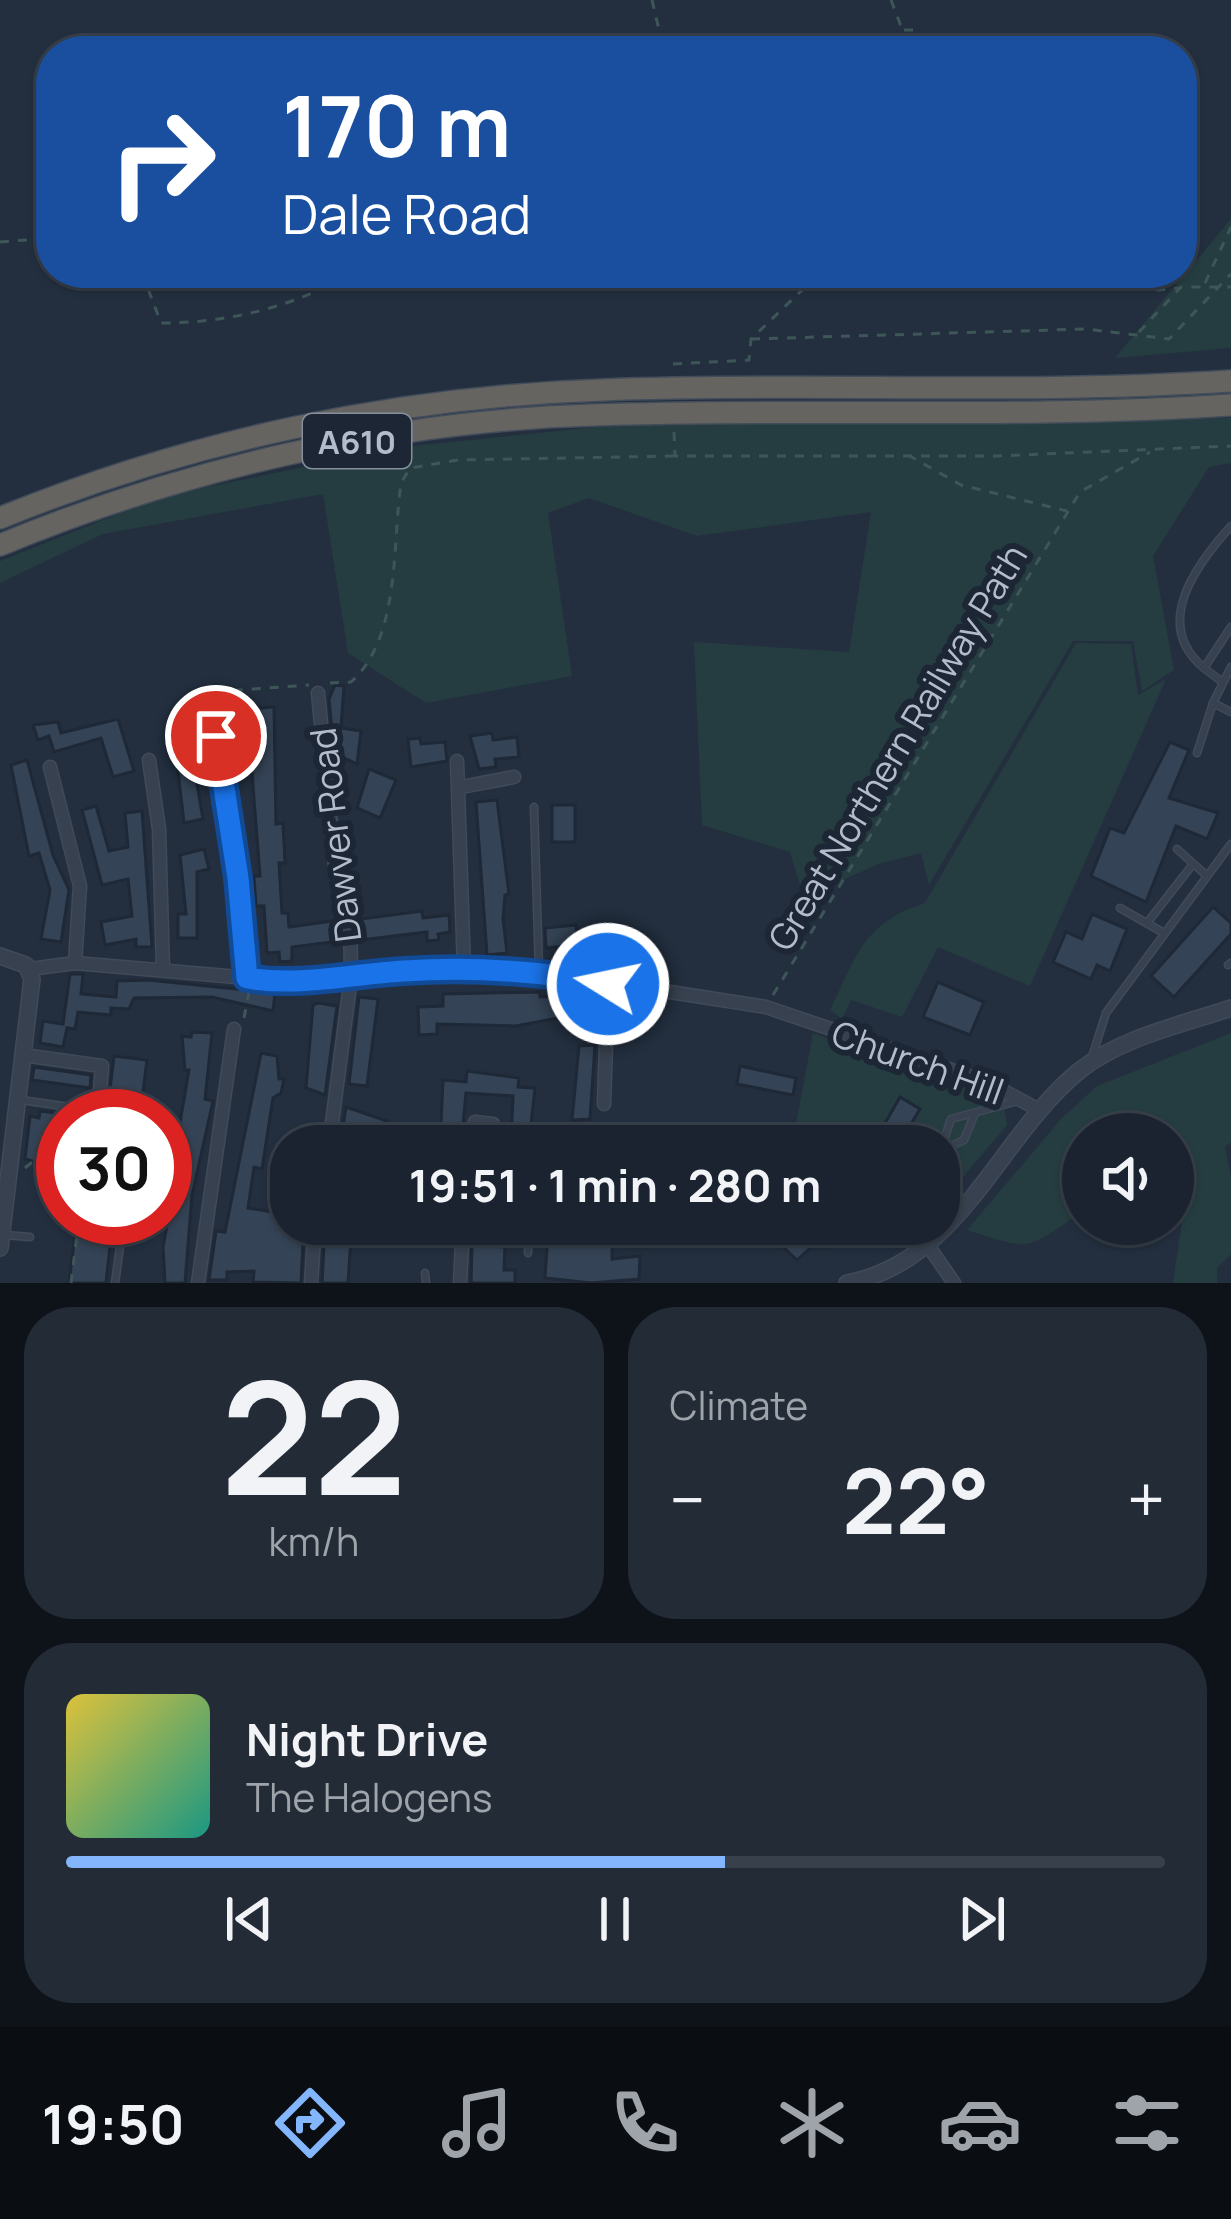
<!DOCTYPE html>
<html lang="en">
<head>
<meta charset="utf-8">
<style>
	body { margin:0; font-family:Manrope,sans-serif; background:#232b37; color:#f1f3f6; height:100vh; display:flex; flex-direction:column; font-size:45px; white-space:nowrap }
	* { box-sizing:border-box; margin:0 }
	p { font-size:39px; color:#9fa4aa }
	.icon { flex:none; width:66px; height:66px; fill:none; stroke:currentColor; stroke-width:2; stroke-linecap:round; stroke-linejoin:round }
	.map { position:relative; height:1283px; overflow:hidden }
	.side { display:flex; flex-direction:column; gap:24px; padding:24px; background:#0e131a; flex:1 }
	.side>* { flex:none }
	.guide { position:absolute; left:36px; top:36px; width:1161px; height:252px; border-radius:48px; box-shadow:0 3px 9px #0004,0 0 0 3px #38404b; background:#1a4fa0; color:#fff; overflow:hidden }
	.fabs { position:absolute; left:1062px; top:1113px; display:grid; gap:24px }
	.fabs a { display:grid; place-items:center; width:132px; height:132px; border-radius:50%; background:#1a232f; box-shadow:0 3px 9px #0004,0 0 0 3px #38404b; font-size:60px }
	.speed { position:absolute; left:36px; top:1089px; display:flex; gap:24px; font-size:60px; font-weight:700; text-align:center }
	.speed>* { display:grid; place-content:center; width:156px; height:156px; border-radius:50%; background:#1a232f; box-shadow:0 3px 9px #0004,0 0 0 3px #38404b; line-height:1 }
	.speed .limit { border:18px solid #d22; background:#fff; color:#111 }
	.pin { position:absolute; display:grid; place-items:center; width:102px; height:102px; color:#fff; margin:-51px; border:6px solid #fff; border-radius:50%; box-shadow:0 3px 12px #0007 }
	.me { position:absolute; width:132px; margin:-66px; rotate:280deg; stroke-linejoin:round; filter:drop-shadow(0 0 9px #0008) }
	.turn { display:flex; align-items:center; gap:42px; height:252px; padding:0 48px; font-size:54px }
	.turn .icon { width:156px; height:156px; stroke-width:2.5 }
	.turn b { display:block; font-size:84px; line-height:102px }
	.big { font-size:90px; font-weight:700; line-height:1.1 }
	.side .tile { flex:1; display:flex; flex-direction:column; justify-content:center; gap:18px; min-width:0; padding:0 42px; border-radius:48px; background:#232b37 }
	.side .dial { align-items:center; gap:0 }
	.dial b { font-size:156px; line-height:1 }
	.song { display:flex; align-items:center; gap:36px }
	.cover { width:144px; height:144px; border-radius:18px; background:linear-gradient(135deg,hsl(50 70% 55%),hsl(170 70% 35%)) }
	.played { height:12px; border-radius:6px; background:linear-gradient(90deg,#84b6fe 60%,#38404b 60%) }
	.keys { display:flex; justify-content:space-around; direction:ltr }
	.heat { display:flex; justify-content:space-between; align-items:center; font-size:66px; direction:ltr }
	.side .tiles { flex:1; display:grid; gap:24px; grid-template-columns:1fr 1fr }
	.tile:last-child { grid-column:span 2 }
	.trip { position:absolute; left:270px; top:1125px; width:690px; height:120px; border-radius:48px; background:#1a232f; box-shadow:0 3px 9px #0004,0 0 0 3px #38404b; font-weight:700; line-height:120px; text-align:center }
	.tabs { display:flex; height:192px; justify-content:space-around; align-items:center; background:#0a0e13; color:#9fa4aa }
	.tabs .icon { width:84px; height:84px }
	.tabs .selected { color:#84b6fe }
	.tabs b { font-size:54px; color:#f1f3f6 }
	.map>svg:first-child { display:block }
</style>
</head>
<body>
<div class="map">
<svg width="1231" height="1283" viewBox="0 0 1231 1283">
	<rect width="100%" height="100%" fill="#232f3f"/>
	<g fill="#253d40">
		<path d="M1231,219V348L1115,358Z"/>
		<path d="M1231,418V463L1209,467L1153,556L1174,670L1142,691L1133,641H1073L929,885L921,853L878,864L804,898L790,852L702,825L694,642L849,652L871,512L697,536L589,498L548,513L572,676L426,703L348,653L323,494L103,534L0,583V561L163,496L402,447L635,423Z"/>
		<path d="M1076,643L1131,644L1138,695L1166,679L1030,986L938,947L902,1017L851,1000L842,1019L830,1010C858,954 862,924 925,903Z"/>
		<path d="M813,1033L1003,1101L1007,1125L939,1205V1146H807L793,1140Z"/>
		<path d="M1231,1033V1142L1225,1147L1231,1177V1254L1217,1268V1283H1173L1192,1151L1173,1160V1134H1083V1211C1024,1251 1034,1251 967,1230L1061,1119L1097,1086Z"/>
	</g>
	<g fill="#344355" stroke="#1e2836" stroke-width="3">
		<path d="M335,685L344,686L341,728L361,731L357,764L334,753L329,699Z"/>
		<path d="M274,707L276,824L283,823L285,863H279L282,913H288L289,927L340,920V941L292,947V961L280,962L279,952L267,953L264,906H256L254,876H260L247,709Z"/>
		<path d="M118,719L134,771L113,777L101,738L54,752L49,736L38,740L33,725L58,722L61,733Z"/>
		<path d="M492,733L493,740L517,737L519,757L495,759L496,767L479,769L470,736Z"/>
		<path d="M420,738L421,744L445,742L447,761L411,767L408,739Z"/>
		<path d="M1170,742L1189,750L1169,798L1218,813L1207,839L1176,826L1146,902L1091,876L1110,828L1124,833Z"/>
		<path d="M27,760L53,855L69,890L61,942L41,939L50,890L39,853L29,856L11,765Z"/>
		<path d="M193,761L203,819L184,823L177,763Z"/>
		<path d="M369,769L396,780L380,818L357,808Z"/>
		<path d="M497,800L509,894L505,895L503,919L507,953L487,955L476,802Z"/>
		<rect x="552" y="805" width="23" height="37"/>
		<path d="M96,806L109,851L128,847L125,813L142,811L152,947H136V939L105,945L101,922L132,916L128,879L102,885L82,810Z"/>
		<path d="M204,849L209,869L197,872V938H178V914H186L180,855Z"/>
		<path d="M1213,907L1231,923V934L1174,997L1151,976Z"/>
		<path d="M422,911L423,918L449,915L450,932L438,934L439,940L427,941V932L361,940V919Z"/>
		<path d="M1092,914L1127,929L1110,971L1097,965L1091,979L1053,962L1066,932L1082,939Z"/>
		<path d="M576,925L577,938L600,936L601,954L579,956L578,945L546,948L545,928Z"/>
		<path d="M70,974H83L81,994L116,997L117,981L148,980L275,993L273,1011L212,997L134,998L129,1009L111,1008V1015L78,1012L75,1029L67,1028L63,1047L40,1043L43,1021L63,1024Z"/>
		<path d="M938,982L984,1002L970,1035L923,1017Z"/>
		<path d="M539,992L540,997L567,996L568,1016L516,1026L437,1024V1034L419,1035L418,1007L443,1006V994Z"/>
		<path d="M359,997L378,999L367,1086L349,1084Z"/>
		<path d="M318,1003L337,1006L325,1095L306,1088L313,1005Z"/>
		<path d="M192,1032L212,1033L205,1099L213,1101L192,1195L185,1283H165L163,1247L174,1187H169L189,1070H185L182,1036L191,1037Z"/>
		<path d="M595,1045L590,1119L572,1120L579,1046Z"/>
		<path d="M261,1053L277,1056L279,1079H284L281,1093L273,1098L262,1169L254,1167L248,1208L274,1212L277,1195L291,1198V1224H304L301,1283L253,1282L254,1271L227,1272V1280H209L216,1231L225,1232Z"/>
		<path d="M114,1056L147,1060L142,1100L109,1097Z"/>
		<path d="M740,1066L796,1078L793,1095L737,1084Z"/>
		<path d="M34,1067L91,1075L90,1088L32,1080Z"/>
		<path d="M467,1071L519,1078L518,1087L535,1088L529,1143L511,1141L513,1096L466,1093L461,1146H440L443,1080L466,1082Z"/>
		<path d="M900,1097L920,1109L898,1146H872Z"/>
		<path d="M346,1107L387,1121L384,1134L359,1130L356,1146H340Z"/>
		<path d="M40,1111L63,1114V1169L25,1159L30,1116L39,1118Z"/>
		<path d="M77,1218H113L106,1283H69Z"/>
		<path d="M325,1224L374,1228L372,1241L351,1238L348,1283H322Z"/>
		<path d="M564,1224H613L612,1259L640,1256L639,1279L591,1283L545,1278L547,1246H563Z"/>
		<path d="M803,1224L810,1231L816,1224H845L824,1247L818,1241L797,1260L782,1246Z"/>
		<path d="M472,1245L505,1247L504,1270H515V1283H471Z"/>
	</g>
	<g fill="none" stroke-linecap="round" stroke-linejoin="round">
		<defs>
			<g id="service">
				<path d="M1231,667L1213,703L1231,712"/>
				<path d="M1204,668C1152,625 1195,566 1231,526"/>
				<path d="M1221,681L1204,668L1231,627"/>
				<path d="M1197,753L1213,703"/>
				<path d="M534,807L539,971"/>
				<path d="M1177,849L1207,876"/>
				<path d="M1120,908L1164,933"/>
				<path d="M1147,923L1193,864"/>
				<path d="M1228,965L1231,963"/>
				<path d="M1091,1060L1106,1013L1231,844"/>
				<path d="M21,1100L132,1116"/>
				<path d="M975,1113L964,1140L949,1147L944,1140L951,1119L1017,1101"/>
				<path d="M5,1235L30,1237"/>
				<path d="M528,1253L529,1224"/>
				<path d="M425,1273L426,1283"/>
				<path d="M115,1283L124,1218"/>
			</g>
			<g id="minor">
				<path d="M318,693L335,866L350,904L351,977L329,1146"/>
				<path d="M216,736L247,978"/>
				<path d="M149,760L159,829L163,969"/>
				<path d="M457,761L464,969"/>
				<path d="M50,767L80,886L75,963"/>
				<path d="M461,787L514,777"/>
				<path d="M30,969L75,963L307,983L403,971L516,968L766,1007L987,1082L1041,1111"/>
				<path d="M23,1055L102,1066L100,1092"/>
				<path d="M604,1104L608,984"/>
				<path d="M471,1146L475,1122L493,1124"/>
				<path d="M927,1244L954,1283"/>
				<path d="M198,1283L234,1029"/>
				<path d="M311,1283L315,1224"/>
				<path d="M460,1283L463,1224"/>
			</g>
			<g id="tertiary">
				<path d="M0,956L26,965L32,979L0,1248"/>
				<path d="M847,1283C959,1263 999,1136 1079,1071C1122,1037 1181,1025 1231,1008"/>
			</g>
			<g id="trunk">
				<path d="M0,518C191,440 396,397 603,390C812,382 1022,395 1231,381"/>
				<path d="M0,545C186,468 392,421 593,415C806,408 1019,419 1231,405"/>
			</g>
		</defs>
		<use href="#service" stroke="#404a58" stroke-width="9"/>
		<use href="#minor" stroke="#404a58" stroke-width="15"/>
		<use href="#tertiary" stroke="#404a58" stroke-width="18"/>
		<use href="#trunk" stroke="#424c5a" stroke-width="24"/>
		<g stroke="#3e5658" stroke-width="3" stroke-dasharray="9 9" stroke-linecap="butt">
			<path d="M652,0L664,51"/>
			<path d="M891,0L904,34L902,51"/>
			<path d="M904,30H913L942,51"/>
			<path d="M0,242L51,238"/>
			<path d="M142,273L161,323C228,323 294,307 352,273"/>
			<path d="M1105,273L1158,290L1179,288"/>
			<path d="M1205,283L1231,227"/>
			<path d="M1139,332L1181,287H1231"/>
			<path d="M751,339L1086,329L1169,339L1231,274"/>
			<path d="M673,364L749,360L751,339L820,273"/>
			<path d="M674,432L675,456H997L1231,446"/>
			<path d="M908,455L961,485L1067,511"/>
			<path d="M330,683L351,682C401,637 392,544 401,483L410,468L458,460L675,456"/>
			<path d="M208,729L199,693L309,685"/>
			<path d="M773,995L1080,492L1150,452"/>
			<path d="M244,1018L249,992"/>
			<path d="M25,1168L31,1163L63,1166"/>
			<path d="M550,1224L557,1242H563"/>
			<path d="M71,1283L79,1218"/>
		</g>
		<use href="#service" stroke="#37414f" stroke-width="6"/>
		<use href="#minor" stroke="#37414f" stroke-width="12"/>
		<use href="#tertiary" stroke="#37414f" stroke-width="15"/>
		<use href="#trunk" stroke="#656461" stroke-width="21"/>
	</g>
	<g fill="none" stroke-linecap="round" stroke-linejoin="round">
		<defs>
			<path id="route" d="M216,736L238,878L247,978C301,987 350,974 404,971C475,966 539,971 608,984"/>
		</defs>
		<use href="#route" stroke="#114b97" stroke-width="30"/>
		<use href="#route" stroke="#1a73e8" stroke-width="21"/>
	</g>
	<g text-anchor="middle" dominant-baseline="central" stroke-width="12" stroke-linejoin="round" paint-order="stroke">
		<rect fill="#1c2634" stroke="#868f9d" stroke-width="3" x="303" y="414" width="108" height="54" rx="9"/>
		<g font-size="33" font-weight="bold" fill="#b3bcca">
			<text x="357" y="441">A610</text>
		</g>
		<g font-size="36" fill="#b3bcca" stroke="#1c2634">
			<text transform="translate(897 747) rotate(-59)">Great Northern Railway Path</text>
			<text transform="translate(335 835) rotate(-97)">Dawver Road</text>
			<text transform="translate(918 1062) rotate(20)">Church Hill</text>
		</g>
	</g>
</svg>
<div class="fabs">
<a><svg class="icon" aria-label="sound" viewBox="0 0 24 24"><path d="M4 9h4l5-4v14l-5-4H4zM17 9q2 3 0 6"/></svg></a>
</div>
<div class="speed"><div class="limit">30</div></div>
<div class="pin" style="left:216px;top:736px;background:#d93025"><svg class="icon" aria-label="arrive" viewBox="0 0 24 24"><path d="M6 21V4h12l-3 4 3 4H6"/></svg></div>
<svg class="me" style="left:608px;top:984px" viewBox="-20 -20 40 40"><circle r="17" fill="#1a73e8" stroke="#fff" stroke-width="3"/><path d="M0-11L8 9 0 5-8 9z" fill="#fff"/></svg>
<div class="trip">19:51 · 1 min · 280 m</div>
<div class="guide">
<div class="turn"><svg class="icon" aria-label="right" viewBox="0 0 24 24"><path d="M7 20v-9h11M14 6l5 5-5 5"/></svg><div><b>170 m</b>Dale Road</div></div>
</div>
</div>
<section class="side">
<div class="tiles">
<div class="tile dial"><b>22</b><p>km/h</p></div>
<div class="tile"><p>Climate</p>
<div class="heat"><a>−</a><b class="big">22°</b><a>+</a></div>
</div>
<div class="tile">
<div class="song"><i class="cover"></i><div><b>Night Drive</b><p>The Halogens</p></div></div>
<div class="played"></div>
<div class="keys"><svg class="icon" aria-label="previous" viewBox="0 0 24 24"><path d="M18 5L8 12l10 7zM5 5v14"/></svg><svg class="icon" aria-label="pause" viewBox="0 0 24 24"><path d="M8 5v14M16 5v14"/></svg><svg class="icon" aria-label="next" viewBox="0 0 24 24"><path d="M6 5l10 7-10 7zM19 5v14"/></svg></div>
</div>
</div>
</section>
<nav class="tabs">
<b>19:50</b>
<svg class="icon selected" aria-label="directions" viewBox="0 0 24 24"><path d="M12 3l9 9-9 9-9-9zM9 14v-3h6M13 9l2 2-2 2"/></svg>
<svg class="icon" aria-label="music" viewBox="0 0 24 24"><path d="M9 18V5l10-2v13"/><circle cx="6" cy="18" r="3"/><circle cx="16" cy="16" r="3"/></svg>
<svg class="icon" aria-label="phone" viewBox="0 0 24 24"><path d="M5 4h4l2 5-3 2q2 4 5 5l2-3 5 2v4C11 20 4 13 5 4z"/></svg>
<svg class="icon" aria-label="climate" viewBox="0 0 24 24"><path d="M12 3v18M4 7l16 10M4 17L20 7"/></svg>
<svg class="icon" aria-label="car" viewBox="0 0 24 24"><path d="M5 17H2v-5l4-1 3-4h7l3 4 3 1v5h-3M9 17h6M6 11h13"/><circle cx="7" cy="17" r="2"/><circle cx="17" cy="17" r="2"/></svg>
<svg class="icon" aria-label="filters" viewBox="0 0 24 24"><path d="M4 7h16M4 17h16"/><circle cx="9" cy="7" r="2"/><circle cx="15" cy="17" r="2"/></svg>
</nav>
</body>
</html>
